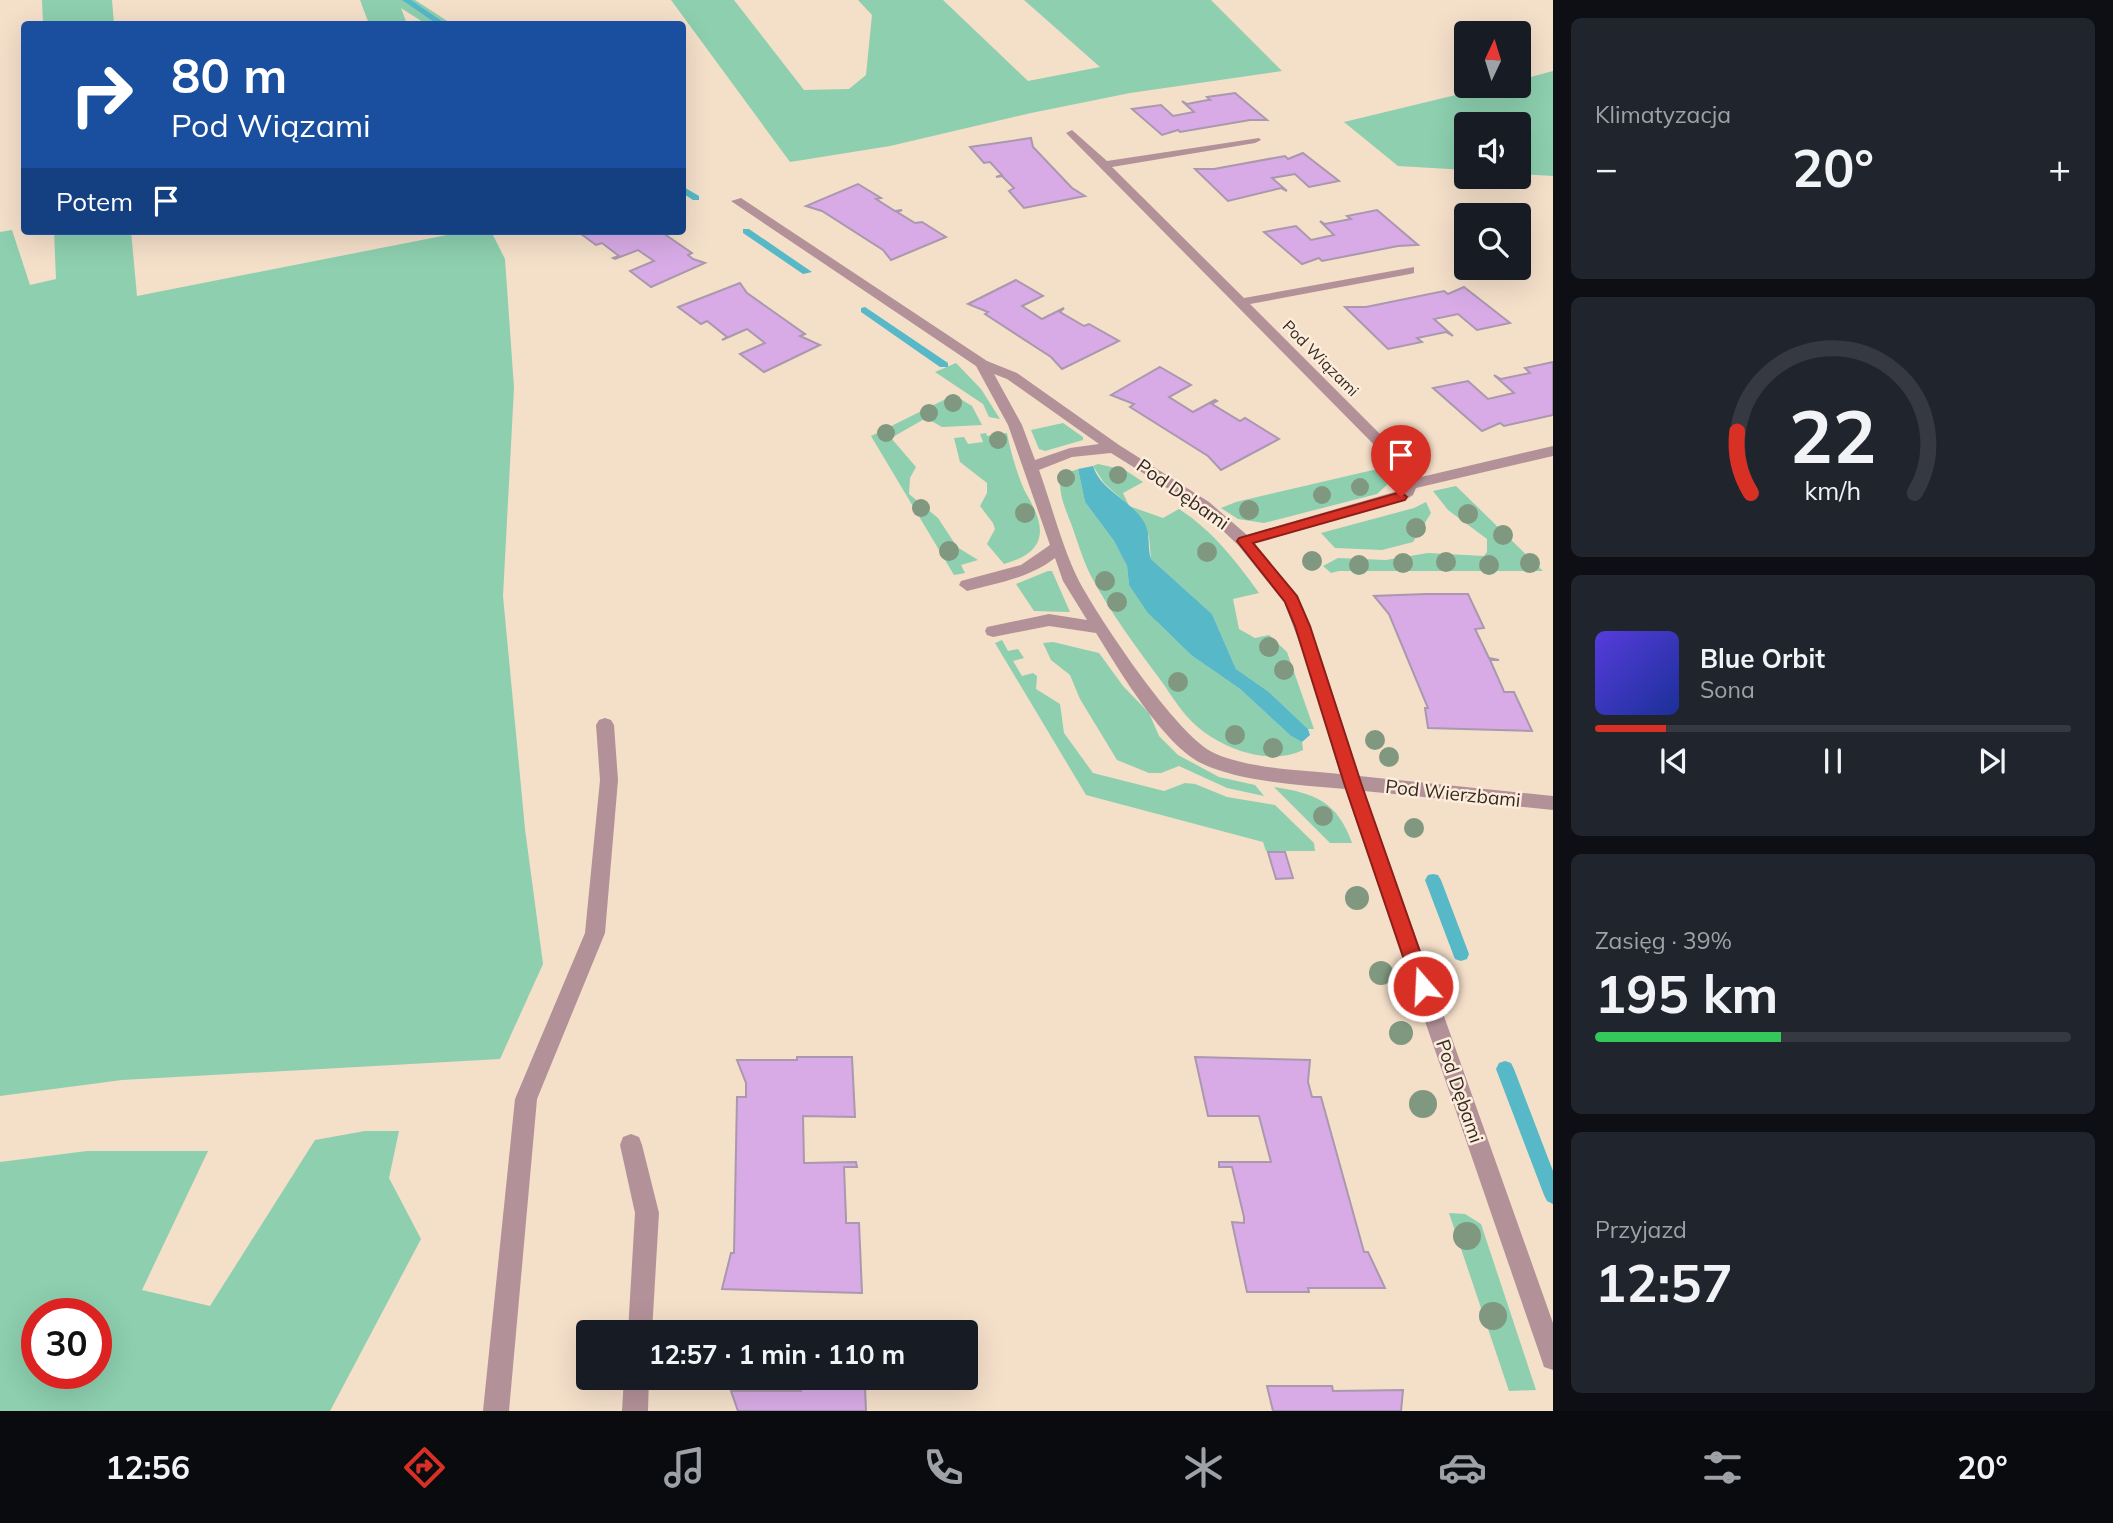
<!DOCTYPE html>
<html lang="pl">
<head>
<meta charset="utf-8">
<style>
	body { margin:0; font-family:Mulish,sans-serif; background:#20242c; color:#f1f3f6; height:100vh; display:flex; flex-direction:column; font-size:26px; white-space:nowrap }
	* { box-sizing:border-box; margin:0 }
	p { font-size:23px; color:#9ea1a6 }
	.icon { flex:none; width:38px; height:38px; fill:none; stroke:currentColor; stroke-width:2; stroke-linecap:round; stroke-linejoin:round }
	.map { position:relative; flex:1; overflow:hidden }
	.details { display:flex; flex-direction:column; gap:18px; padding:18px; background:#0d0f14; width:560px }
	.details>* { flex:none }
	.hud { position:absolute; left:21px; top:21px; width:665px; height:214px; border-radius:7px; box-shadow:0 7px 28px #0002; background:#1a4fa0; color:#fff; overflow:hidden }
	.needle { width:46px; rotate:4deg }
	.buttons { position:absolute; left:1454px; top:21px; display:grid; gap:14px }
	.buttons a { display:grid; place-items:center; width:77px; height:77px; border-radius:7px; background:#171b24; box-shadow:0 7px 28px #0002; font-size:35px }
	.speed { position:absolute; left:21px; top:1298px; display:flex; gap:14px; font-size:35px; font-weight:700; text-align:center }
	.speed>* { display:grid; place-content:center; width:91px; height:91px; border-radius:50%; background:#171b24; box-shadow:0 7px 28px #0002; line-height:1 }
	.speed .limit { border:10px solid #d22; background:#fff; color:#111 }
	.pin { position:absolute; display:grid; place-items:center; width:60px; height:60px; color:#fff; margin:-72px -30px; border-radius:50% 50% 50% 0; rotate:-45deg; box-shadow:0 0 7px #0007 }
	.pin .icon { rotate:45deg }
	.me { position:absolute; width:77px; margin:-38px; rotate:341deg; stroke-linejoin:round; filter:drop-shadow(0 0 5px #0008) }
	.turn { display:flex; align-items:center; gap:24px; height:147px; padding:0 35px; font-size:32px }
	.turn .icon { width:91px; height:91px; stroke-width:2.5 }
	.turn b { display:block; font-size:49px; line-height:60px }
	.then { display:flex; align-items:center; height:66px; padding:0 35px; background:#0003; gap:14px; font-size:26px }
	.big { font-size:52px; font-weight:700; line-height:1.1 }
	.details .tile { flex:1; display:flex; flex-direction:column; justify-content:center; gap:10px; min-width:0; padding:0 24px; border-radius:10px; background:#20242c }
	.details .dial { align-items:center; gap:0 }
	.dial svg { height:182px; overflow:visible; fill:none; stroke:#363941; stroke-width:7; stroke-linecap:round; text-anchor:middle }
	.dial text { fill:#f1f3f6; stroke:none }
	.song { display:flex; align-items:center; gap:21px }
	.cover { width:84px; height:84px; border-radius:10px; background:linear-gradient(135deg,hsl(250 70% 55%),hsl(230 70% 35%)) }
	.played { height:7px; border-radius:4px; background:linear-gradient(90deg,#d93025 15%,#363941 15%) }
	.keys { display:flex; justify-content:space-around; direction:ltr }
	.heat { display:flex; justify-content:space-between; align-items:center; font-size:38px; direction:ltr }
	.charge { height:10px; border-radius:5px; background:linear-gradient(90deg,#34c759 39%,#363941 0) }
	.trip { position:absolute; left:576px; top:1320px; width:402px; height:70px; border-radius:7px; background:#171b24; box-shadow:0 7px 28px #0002; font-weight:700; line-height:70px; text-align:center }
	.tabs { display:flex; height:112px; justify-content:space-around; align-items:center; background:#090b0e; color:#9ea1a6 }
	.tabs .icon { width:49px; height:49px }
	.tabs .current { color:#d93025 }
	.tabs b { font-size:32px; color:#f1f3f6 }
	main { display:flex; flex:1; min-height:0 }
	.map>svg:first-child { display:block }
</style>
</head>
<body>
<main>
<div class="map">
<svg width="1553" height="1411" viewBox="0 0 1553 1411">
	<rect width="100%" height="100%" fill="#f4dfc9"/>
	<g fill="#8dcfaf" fill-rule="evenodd">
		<path d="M42,0H112L114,24H43Z"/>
		<path d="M360,0H415L452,24H426L401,8L407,24H369Z"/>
		<path d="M671,0H734L804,90L849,89L866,75L872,15L858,0H943L1028,81L1100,67L1024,0H1211L1282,71L1130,93L1031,113L890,146L790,162Z"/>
		<path d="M1553,71V176L1519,174V124H1466V170L1398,166L1344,122L1493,86H1519V80Z"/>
		<path d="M12,230L30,285L56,279L54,231H131L137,296L447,235L446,231H491L505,259L514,388L503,596L525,829L543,964L500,1059L122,1080L0,1096V232Z"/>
		<path d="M956,363L981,389L1000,419L989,417L983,404L935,372Z"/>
		<path d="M954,395L972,406L982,425L942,427L926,418L891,438L916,467L910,478L909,494L938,518L957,547L978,560L961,565L965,573L954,575L871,436Z"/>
		<path d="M1063,423L1083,437V440L1045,451L1039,449L1031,430Z"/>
		<path d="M986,433L987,436L1007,433C1010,450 1019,481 1027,495C1047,529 1047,552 1004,564L987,544L995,529L993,523L980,506L987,493V483L960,462L954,438L964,437L968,444L983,442L980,434Z"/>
		<path d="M1098,464L1125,470L1143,482L1123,493L1129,506L1163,518L1179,509C1213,531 1236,561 1259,593L1233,599L1239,629L1255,638L1269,635L1287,652L1314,729H1308L1269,692L1236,669L1212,614L1151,559L1149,536L1129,506L1104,483L1093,466Z"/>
		<path d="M1386,467L1389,483L1377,494L1264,523L1238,519L1221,508L1236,502Z"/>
		<path d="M1078,469L1085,502L1114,541L1127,566L1129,585L1158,623L1191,655L1240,689L1291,736L1302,742L1303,750C1270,766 1226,750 1199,728C1184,716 1173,698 1162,682C1137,648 1111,614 1091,576C1083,560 1078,543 1072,526C1066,510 1057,492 1061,475Z"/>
		<path d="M1456,486L1543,571H1339L1331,573L1323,566L1338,558L1386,560L1428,553L1484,556L1487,552V539L1448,510L1433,491Z"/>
		<path d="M1426,502L1431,513L1413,542L1382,550L1335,548L1321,533L1414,508Z"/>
		<path d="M1048,571H1052L1070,612L1034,611L1016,584Z"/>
		<path d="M1002,640L1008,651L1018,649L1024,658L1013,661L1022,676L1033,673L1037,676L1036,689L1060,704L1064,733L1093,773L1164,791L1185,783L1195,784L1227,797L1275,805L1314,843L1315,851H1266L1263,842L1086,795L995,643Z"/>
		<path d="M1053,642L1099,653L1123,686L1149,713L1159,736L1178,755L1219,777L1255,785L1264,796L1227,788L1179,766L1161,773H1149L1117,760L1080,699L1070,675L1051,660L1043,643Z"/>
		<path d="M1274,787C1314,793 1337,801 1352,843H1330Z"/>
		<path d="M365,1131H399L389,1178L421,1239L330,1411H0V1162L87,1151H208L142,1290L210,1306L315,1140ZM37,1314H96V1374H37Z"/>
		<path d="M1449,1213L1465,1214L1481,1224L1536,1390L1509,1391Z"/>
	</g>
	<path fill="#57b8c8" d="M1093,466C1101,491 1131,500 1144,522C1151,534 1147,547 1151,559L1212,614L1236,669L1269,692L1308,729L1310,735L1302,742L1291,736L1240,689L1191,655L1148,613L1129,585L1127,566L1114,541L1085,502L1078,469Z"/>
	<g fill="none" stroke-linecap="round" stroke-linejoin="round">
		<g fill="#57b8c8" fill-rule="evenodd">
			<path d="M402,0H411L446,24H437Z"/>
			<path d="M682,186L699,196V200H693L682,193Z"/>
			<path d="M743,229H749L812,272L803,274L743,233Z"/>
			<path d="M865,307L948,363V367H940L861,312V308Z"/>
			<path d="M1433,874L1438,875L1441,880L1469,954L1467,959L1461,961L1455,959L1453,954L1425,880L1428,875Z"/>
			<path d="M1505,1061L1511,1063L1514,1069L1553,1171V1204L1547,1201L1544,1195L1496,1069L1499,1063Z"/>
		</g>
	</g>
	<g fill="#d8abe6" stroke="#a998ae" stroke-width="2">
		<path d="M1235,93L1267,120H1250L1180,132L1178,130L1162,135L1132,109L1161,105L1173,116L1194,112L1182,101L1187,104L1208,100H1210L1207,97Z"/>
		<path d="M1031,138L1033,147L1072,188L1085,196L1024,208L1009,191L1014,188L1002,176L996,177L1002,175L990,162L984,163L970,147Z"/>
		<path d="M1303,153L1339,181L1309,187L1295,174L1272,178L1287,191L1281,188L1228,201L1195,169H1214L1285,156L1288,159Z"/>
		<path d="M858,184L881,198L876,199L895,211L902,210L897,212L915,223L922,222L946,237L891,260L883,250L822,211L806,206Z"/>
		<path d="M1377,210L1418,245L1398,246L1322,261L1319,258L1302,264L1264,232L1296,226L1311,240L1334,235L1320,221L1325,224L1351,219L1347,216Z"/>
		<path d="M577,231H660L692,253L688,255L693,259L705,263L651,287L630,271L654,261L638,250L615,259L613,258L619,256L602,243L596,245Z"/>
		<path d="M1016,280L1043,296L1022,306L1042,319L1064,308L1060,312L1084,326L1089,324L1119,341L1062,369L1051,357L985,314L988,312L968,304Z"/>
		<path d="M740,283L747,293L805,334L800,336L820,345L764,372L740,354L765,343L747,329L722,340L727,337L707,321L701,324L678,307Z"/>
		<path d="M1464,287L1510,323L1477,330L1458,314L1434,319L1453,336L1446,332L1417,338L1422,342L1388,349L1345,307H1366L1444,291L1448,294Z"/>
		<path d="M1553,362V415L1504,426L1500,423L1482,431L1433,388L1468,381L1488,399L1514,393L1494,375L1501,379L1530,373L1525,368Z"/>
		<path d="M1160,367L1191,385L1169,397L1193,412L1215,400L1217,401L1212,404L1240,421L1245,418L1279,439L1221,470L1208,456L1130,407L1134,404L1111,395Z"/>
		<path d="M1426,594H1468L1484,628L1475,629L1476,631L1489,658L1499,660H1490L1503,689L1504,692H1514L1532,731L1428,728L1425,708H1428L1389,614L1374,596Z"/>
		<path d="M1268,852H1285L1293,878L1276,879Z"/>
		<path d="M797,1057H852L855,1117L803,1116L804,1163L856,1162L857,1167H844L846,1218V1223H859L862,1293L722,1289L731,1253H734L737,1097H746V1083L737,1060H797Z"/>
		<path d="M1195,1057L1310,1060L1308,1082L1312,1097H1321L1364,1252H1368L1385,1288H1308L1309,1292H1247L1232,1222L1244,1223V1217L1232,1167H1219V1162H1271L1259,1116H1208Z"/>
		<path d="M1267,1386H1332L1333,1391L1403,1390L1401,1411H1273Z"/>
		<path d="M800,1387H865L866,1411H738L731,1391H801Z"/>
	</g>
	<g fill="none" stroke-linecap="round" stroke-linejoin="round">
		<g fill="#b39199" fill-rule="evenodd">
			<path d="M1072,130L1107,161L1259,138L1261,140L1255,143L1112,167L1244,298L1414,267V273L1410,274L1250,304L1410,464L1417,478L1553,446V456L1416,488L1413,495L1405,500L1254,543L1299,600L1322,660L1359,776L1553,796V810L1364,791L1553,1323V1370L1544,1367L1541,1358L1345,789C1303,785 1241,782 1203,764C1164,746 1119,670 1096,633L1049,626L993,637L987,635L985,631L987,627L1049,614L1087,620L1063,581L1055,558C1029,578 998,583 967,591L959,585L961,581L1021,565L1050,545L1008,425L976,366L731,201L741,198L987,361L1017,373L1119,445L1209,502L1247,535L1401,490L1403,476L1399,470L1068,135L1066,133ZM994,374L1007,379L1099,444L1070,448L1035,460L1022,425ZM1111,453L1199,508L1238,545L1284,602L1306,660L1340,774C1303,770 1248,769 1214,753C1177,736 1100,620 1079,581C1062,547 1052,506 1039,470L1072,457Z"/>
			<path d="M605,718L611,720L614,725L618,780L605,933L537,1099L509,1411H483L515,1099L585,933L600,780L596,725L599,720Z"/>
			<path d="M631,1134L639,1137L642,1145L659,1213L652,1332H628L635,1213L620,1145L623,1137Z"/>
			<path d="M624,1377H649L648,1411H622Z"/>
		</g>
	</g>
	<g fill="#819880">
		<circle cx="953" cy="403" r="9"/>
		<circle cx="929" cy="413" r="9"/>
		<circle cx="886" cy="433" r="9"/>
		<circle cx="998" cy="440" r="9"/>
		<circle cx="1118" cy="475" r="9"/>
		<circle cx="1066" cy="478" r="9"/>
		<circle cx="1360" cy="487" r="9"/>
		<circle cx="1322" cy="495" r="9"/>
		<circle cx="921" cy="508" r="9"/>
		<circle cx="1249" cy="510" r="10"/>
		<circle cx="1025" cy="513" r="10"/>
		<circle cx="1468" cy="514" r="10"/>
		<circle cx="1416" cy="528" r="10"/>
		<circle cx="1503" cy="535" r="10"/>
		<circle cx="949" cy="551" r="10"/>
		<circle cx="1207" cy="552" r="10"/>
		<circle cx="1312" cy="561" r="10"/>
		<circle cx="1446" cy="562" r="10"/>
		<circle cx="1403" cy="563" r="10"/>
		<circle cx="1530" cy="563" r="10"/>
		<circle cx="1359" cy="565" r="10"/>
		<circle cx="1489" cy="565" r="10"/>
		<circle cx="1105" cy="581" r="10"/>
		<circle cx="1117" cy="602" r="10"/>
		<circle cx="1269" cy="647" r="10"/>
		<circle cx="1284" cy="670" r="10"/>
		<circle cx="1178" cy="682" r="10"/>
		<circle cx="1235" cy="735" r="10"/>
		<circle cx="1375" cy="740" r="10"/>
		<circle cx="1273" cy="748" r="10"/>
		<circle cx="1389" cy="757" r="10"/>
		<circle cx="1323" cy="816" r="10"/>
		<circle cx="1414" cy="828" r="10"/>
		<circle cx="1357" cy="898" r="12"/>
		<circle cx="1381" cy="973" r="12"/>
		<circle cx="1401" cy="1033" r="12"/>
		<circle cx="1423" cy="1104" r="14"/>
		<circle cx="1467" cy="1236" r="14"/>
		<circle cx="1493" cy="1316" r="14"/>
	</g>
	<path fill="#d93025" stroke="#8d1f18" stroke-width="2" d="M1401,492L1407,497L1405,500L1253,543L1297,596L1310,626L1361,783L1432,986L1429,992L1423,994L1416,992L1413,986L1344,783L1295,626L1285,602L1237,541L1239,538Z"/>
	<g text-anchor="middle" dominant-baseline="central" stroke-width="5" stroke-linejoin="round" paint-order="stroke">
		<g font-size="16" fill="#332c23" stroke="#feeddc">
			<text transform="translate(1321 358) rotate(45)">Pod Wiązami</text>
		</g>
		<g font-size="19" fill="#332c23" stroke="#feeddc">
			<text transform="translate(1183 494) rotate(35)">Pod Dębami</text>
			<text transform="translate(1453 793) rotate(6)">Pod Wierzbami</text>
			<text transform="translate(1460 1091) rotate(71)">Pod Dębami</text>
		</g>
	</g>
</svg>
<div class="buttons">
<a><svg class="needle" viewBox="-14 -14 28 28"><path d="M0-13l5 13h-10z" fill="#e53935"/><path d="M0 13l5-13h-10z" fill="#9ea1a6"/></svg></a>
<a><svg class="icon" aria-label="sound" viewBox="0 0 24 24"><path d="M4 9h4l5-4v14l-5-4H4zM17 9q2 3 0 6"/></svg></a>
<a><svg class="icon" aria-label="search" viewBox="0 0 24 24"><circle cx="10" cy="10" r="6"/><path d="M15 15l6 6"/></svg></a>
</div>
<div class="speed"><div class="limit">30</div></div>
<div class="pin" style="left:1401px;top:497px;background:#d93025"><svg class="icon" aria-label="arrive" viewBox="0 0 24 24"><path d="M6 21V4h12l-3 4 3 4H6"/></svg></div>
<svg class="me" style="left:1423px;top:986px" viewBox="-20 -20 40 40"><circle r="17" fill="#d93025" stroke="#fff" stroke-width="3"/><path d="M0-11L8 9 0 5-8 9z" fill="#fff"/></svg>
<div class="trip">12:57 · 1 min · 110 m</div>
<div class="hud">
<div class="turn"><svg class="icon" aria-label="right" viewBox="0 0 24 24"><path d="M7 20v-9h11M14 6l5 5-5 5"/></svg><div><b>80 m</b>Pod Wiązami</div></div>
<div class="then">Potem<svg class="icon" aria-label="arrive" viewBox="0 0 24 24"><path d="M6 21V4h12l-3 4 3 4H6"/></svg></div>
</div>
</div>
<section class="details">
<div class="tile"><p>Klimatyzacja</p>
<div class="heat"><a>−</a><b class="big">20°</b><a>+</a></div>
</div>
<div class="tile dial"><svg viewBox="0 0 100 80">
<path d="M14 69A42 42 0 1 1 86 69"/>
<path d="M14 69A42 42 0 0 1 8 42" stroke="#d93025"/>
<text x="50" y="56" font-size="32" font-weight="700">22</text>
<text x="50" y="72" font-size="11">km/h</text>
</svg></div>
<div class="tile">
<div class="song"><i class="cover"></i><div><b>Blue Orbit</b><p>Sona</p></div></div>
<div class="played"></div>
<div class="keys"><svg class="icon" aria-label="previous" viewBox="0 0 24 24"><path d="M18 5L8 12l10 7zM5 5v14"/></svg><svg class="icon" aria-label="pause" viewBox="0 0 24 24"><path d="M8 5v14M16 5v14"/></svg><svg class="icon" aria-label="next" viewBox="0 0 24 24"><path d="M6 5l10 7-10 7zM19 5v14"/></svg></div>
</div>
<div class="tile"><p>Zasięg · 39%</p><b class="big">195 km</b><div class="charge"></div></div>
<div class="tile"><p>Przyjazd</p><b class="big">12:57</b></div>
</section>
</main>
<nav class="tabs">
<b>12:56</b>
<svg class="icon current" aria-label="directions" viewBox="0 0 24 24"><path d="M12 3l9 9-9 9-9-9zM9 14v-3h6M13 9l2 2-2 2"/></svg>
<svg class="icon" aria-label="music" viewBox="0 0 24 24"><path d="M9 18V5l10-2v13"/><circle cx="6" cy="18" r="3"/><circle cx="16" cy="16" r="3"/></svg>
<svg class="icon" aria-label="phone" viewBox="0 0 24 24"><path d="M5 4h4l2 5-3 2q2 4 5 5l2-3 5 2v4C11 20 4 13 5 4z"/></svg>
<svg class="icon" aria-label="climate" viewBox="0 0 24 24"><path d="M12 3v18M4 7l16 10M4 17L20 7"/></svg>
<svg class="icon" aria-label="car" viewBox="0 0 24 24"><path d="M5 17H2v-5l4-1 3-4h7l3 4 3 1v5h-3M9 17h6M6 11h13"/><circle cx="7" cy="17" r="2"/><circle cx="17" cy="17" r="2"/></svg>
<svg class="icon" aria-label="filters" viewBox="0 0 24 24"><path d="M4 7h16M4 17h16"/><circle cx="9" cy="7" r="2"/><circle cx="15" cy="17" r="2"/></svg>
<b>20°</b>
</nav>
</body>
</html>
